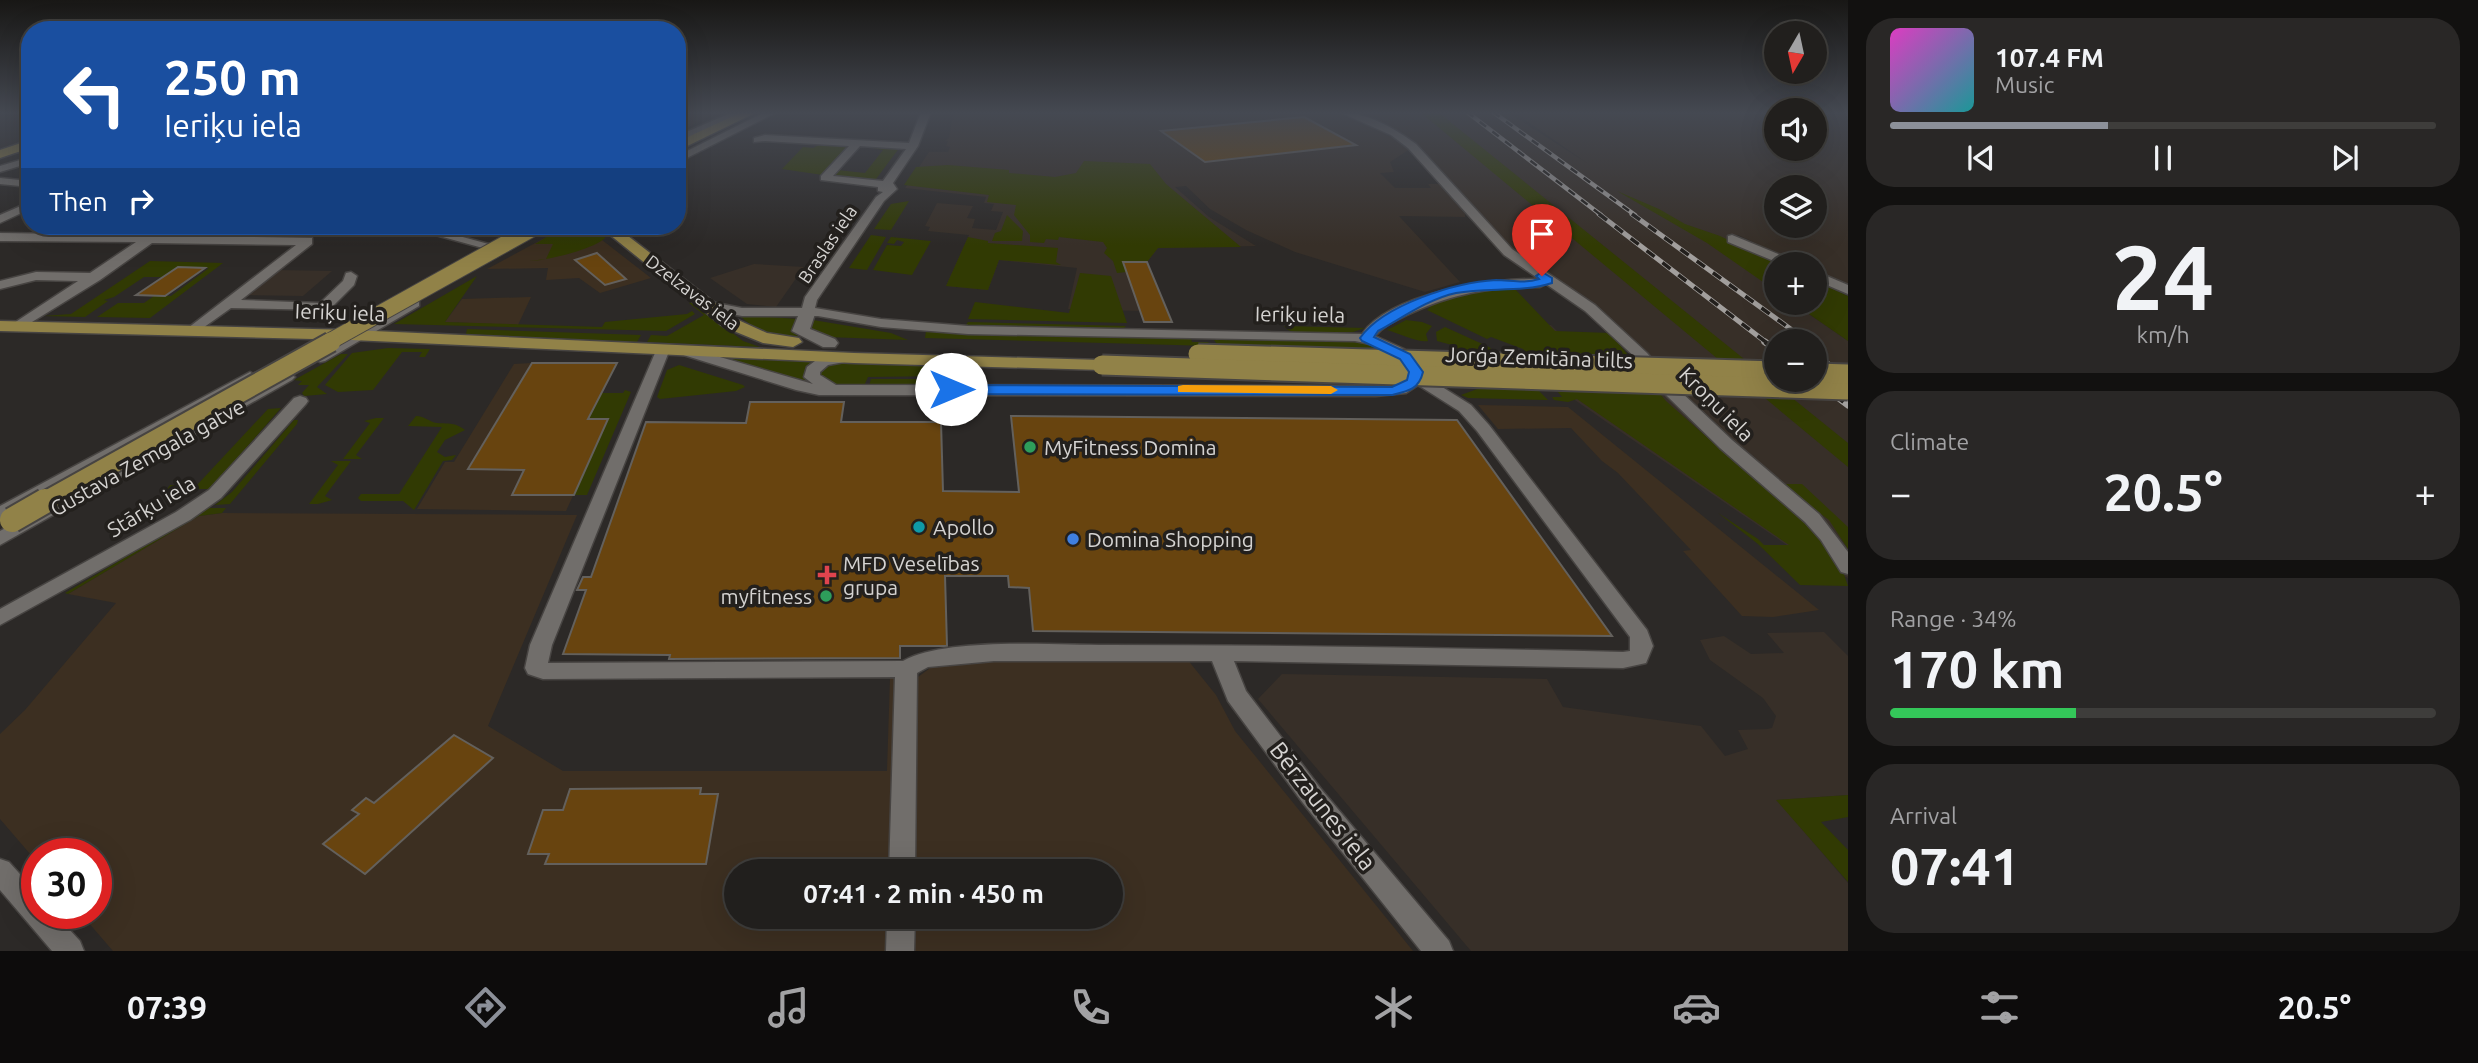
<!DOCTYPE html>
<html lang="en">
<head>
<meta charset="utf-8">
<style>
	body { margin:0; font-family:Ubuntu,sans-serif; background:#292726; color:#f1f3f6; height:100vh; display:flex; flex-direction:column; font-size:26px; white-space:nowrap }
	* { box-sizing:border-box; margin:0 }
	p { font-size:23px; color:#a2a2a4 }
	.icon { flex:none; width:38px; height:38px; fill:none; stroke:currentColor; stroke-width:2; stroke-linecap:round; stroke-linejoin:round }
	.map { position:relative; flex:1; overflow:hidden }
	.side { display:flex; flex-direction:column; gap:18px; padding:18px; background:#121110; width:630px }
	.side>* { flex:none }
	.guide { position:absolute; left:21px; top:21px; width:665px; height:214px; border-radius:28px; box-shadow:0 7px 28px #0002,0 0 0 2px #3e3d3b; background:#1a4fa0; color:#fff; overflow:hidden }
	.needle { width:46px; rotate:189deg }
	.tools { position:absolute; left:1764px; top:21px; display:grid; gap:14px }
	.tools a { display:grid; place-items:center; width:63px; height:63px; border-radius:50%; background:#211f1d; box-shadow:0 7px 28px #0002,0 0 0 2px #3e3d3b; font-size:35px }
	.speed { position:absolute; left:21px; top:838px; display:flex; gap:14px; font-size:35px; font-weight:700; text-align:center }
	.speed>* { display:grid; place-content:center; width:91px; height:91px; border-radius:50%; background:#211f1d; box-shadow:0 7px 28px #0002,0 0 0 2px #3e3d3b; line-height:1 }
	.speed .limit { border:10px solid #d22; background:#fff; color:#111 }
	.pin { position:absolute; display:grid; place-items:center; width:60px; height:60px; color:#fff; margin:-72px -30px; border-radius:50% 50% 50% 0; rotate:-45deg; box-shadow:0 0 7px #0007 }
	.pin .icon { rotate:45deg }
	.me { position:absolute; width:77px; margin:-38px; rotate:90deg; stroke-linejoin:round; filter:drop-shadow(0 0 5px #0008) }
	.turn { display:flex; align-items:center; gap:24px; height:147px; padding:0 28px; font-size:32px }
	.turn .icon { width:91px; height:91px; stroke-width:2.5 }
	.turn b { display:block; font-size:49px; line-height:60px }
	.then { display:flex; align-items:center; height:66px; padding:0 28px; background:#0003; gap:14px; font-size:26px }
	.big { font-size:52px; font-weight:700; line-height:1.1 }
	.side .widget { flex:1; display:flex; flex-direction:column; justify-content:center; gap:10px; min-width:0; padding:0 24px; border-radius:28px; background:#292726 }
	.side .dial { align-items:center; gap:0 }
	.dial b { font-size:91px; line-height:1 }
	.song { display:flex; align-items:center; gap:21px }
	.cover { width:84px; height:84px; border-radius:10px; background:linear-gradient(135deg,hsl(310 70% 55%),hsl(180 70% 35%)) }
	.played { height:7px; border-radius:4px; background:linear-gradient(90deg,#8c9099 40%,#3e3d3b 40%) }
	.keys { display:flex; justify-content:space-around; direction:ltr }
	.heat { display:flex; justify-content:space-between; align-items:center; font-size:38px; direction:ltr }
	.charge { height:10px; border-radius:5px; background:linear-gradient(90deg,#34c759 34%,#3e3d3b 0) }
	.trip { position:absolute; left:724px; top:859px; width:399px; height:70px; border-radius:35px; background:#211f1d; box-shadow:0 7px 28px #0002,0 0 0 2px #3e3d3b; font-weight:700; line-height:70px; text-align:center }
	.tabs { display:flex; height:112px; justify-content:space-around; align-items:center; background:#0d0c0c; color:#a2a2a4 }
	.tabs .icon { width:49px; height:49px }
	.tabs .active { color:#8c9099 }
	.tabs b { font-size:32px; color:#f1f3f6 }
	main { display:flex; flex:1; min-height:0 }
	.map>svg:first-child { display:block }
</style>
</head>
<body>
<main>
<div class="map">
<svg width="1848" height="951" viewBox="0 0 1848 951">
	<rect width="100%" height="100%" fill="#2c2927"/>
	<g fill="#3c2f21" fill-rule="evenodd">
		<path d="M567,226H584L651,278L600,293L579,278L546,280L548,268L487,269Z"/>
		<path d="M531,297L518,325L445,322L462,299Z"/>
		<path d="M532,363H617L589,419H608L566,511L417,509L445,462H454L514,364Z"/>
		<path d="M1478,405L1568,407L1819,610L1773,617L1742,616L1683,551L1691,550L1618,473L1602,461L1571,428L1498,429Z"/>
		<path d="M222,513L577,515L488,726L563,771H887L890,678L918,677L941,660L1187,659L1216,695L1235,731L1413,951H113L81,914H96V854H37V862L0,819V734L25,710L116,603L68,594L199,516ZM737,872H1111V917H737Z"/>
	</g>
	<g fill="#372f28" fill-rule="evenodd">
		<path d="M677,112H717L677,133Z"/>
		<path d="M942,112H1334L1385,133L1410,149L1390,162L1394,172L1380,173L1395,188H1431L1428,184H1441L1465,214V217L1399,216L1460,282L1425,292L1295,252L1246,230L1210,209L1186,186L1175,187L1209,217L1256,246L1158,248L1147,262H1123L1141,311L1068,309L1077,268L999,260L988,290L946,286L969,235L928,231L930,227L925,226L937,203L973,206L967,218L975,219L972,228L996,230L1003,212L991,211L994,204L984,203L986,197L905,188L929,152H948L950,147L946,146L948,141H945L949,138L953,114Z"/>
		<path d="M1348,112H1507L1587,163L1514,112H1776V149H1815V112H1848V285L1815,271V264H1800L1738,235L1730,236L1733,243L1778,264L1776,303H1793L1848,341V578L1800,554L1605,421L1572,398L1529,350L1474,321L1551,325L1581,355L1654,358L1565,286L1516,252L1414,144L1398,134ZM1776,187H1815V226H1776ZM1776,341H1815V380H1776Z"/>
		<path d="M754,264L804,267L776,307L747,304L710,278Z"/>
		<path d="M277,270L332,271L303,296L246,295Z"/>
		<path d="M1824,632L1848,656V795L1777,800L1848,883V951H1471L1258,699L1282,674L1547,679L1563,707L1701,726L1725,756L1748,749L1738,730L1767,729L1772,728L1776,716L1763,698L1710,660L1700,640L1724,636L1751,654L1784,653L1767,633Z"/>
	</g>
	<g fill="#313a03">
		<path d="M1420,112H1438L1848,443V467Z"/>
		<path d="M821,144L851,146L823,175L782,169L803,147L813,148Z"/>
		<path d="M863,146L900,147L876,179L871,182L830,178L837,170L865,173L883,150Z"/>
		<path d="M1084,161L1150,164L1166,184L1241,247L1158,248L1147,262H1123L1127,272L1117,273L1113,261L1104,253L1107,248L1103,242L1059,237L1058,240L1046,239L1044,243L1030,242V235L1014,215L1016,205L987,202L989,195L904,185L916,167L948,165L1009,170V173L1055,177L1076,173Z"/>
		<path d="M1617,191L1659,209L1685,224L1720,236L1778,264L1776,291L1707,243Z"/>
		<path d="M909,201L891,230L874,229L891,204Z"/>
		<path d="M1007,215L1023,231L1022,241H992L995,233L1001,231Z"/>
		<path d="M565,226H594L605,234V238C594,249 546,261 529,261L546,259L553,244H535Z"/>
		<path d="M871,235L886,237L867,270L849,268Z"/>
		<path d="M891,237L931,241L912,275L873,270L887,245L901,246L904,242L897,240L894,244L887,243Z"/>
		<path d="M968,237L988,241V243L1058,248L1056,262L1061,265L999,260L988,290L946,286Z"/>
		<path d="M150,261L223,263L150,318L97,317L118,303H144L154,296H171L209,268L177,267L162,277H144L114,297L104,300L108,301L85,317L43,316L71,314Z"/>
		<path d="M1080,273L1111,276L1127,323L968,319L975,302L1069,313Z"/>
		<path d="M477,276L445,322L602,327L605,322L687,314L692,311L695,314L666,331L394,324Z"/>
		<path d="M1815,281L1848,296V341L1793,303H1815Z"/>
		<path d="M1514,288L1555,331L1610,333L1666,401L1744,470L1807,521L1841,566L1848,586L1800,585L1758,544L1718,513L1758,539L1764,545H1789L1577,399L1568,402L1554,400L1552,397H1562L1523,349L1491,337L1487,339L1427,310L1432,305L1429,302L1478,289Z"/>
		<path d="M692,302L743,341L760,347L647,342L651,335L667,336L704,315L689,303Z"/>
		<path d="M739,315L797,319L792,327L798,337C773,336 757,332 739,315Z"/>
		<path d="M813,320L891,333L908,340L827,337L812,328Z"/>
		<path d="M1406,320L1422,322L1432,326L1426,334L1428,341C1419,343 1398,333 1387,330Z"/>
		<path d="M968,322L1126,326L1122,330L965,326Z"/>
		<path d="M1284,326L1365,328L1353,332L1297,333L1288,330Z"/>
		<path d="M1445,327L1489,347L1498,355L1459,354L1452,345L1437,341L1436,332Z"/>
		<path d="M467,329L641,335L637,342L466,334Z"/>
		<path d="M926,331L1191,339L1192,342H1208L1211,346L925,338Z"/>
		<path d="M1214,340L1346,341L1366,344L1388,352L1219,347Z"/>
		<path d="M388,348L430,349L425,357H419L422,352H402L373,390L338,392L325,385L352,353Z"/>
		<path d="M341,354H348L317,387L327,394L304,396L302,393L309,385H298L302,381L294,380Z"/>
		<path d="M727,358H729L816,361L806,375L811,384L808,386Z"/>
		<path d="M834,361L946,366V376L868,377L864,386H837L819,377V369Z"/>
		<path d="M679,365L743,385L745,387L736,391L660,399L657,397L667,370Z"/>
		<path d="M871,379H946L947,386H869Z"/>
		<path d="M1480,388L1538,390L1548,400L1468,398L1461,395Z"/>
		<path d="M625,390L631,392L587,495H574L607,419H588L601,393H623Z"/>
		<path d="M281,408L210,489H167L170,485H197L268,409Z"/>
		<path d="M416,416C425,416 429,422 437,423C450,424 454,422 465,430L445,440L437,452L445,457L456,455L452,460L443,461L414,510L403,501H361L358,498L361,494H399L442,427L408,426Z"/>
		<path d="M376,418H384L356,455L362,459H343L370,423L364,421Z"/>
		<path d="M294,420H298L297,424L230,504L215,505L232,492Z"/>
		<path d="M331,461H351L325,496L332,500L318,504H309L338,465Z"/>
		<path d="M1781,484H1802L1848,527V549L1829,520Z"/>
		<path d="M209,508H226L222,513L199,516L68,594L65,593Z"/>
		<path d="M1848,795V817L1821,822L1848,850V882L1776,800Z"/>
	</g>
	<g fill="#68440f" stroke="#63605c" stroke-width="2">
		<path d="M1304,117L1356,145L1205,162L1161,131Z"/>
		<path d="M597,253L626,279L605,285L575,260Z"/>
		<path d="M1123,262H1147L1172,322H1144Z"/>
		<path d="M178,267L205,268L165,296L136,295Z"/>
		<path d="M532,363H617L588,419H608L574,495H512L524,470L468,469Z"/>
		<path d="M750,402H844L841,422H941L943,491L1019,492L1011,416L1457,420L1612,636L1033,631L1029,588L1009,587L1008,576H945L947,646H900V658L669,659L670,655L563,654L586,590H577L583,577H591L646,422L746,423Z"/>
		<path d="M454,735L493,758L365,874L323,844L359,814L352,810L366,798L374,803Z"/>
		<path d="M701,788L700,794H718L706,864H545L549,854H528L543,810H563L570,789Z"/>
	</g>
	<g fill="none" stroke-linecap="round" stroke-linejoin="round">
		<defs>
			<g id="street">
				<path d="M733,112H745L677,143V136Z"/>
				<path d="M765,112H777L677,163V156Z"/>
				<path d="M921,112H931L918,146L893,183L897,189L884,201L817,300L815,308L881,319L968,326L1362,334C1391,293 1492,278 1539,279L1504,255L1408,148L1391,135L1339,112C1366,112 1394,128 1416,144L1512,249L1595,305L1647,353L1679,390L1732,440L1819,514L1848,552V574L1841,572L1821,540L1805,522L1720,448L1667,396L1637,359L1585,311L1546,284L1540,287C1492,286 1450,294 1407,315C1395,321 1383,326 1375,336L1404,349L1417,361L1423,375L1471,405L1489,425L1647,630L1653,646L1646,663L1623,668L1234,661L1246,691L1321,789L1449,941L1453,951H1421L1303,803L1228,701L1212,661H994L928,667L917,673L915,872H889L895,677L543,679L528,674L525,668L530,645L658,346L663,345L670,349L552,645L548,663L903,661C946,637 1055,645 1107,645C1279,645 1451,648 1623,652L1630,651V637L1477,431L1459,411L1418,385L1406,393L1376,396L819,395L796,390L677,353L675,350L682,346L813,384L804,377L807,367L819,358L850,355L852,358L850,361L828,365L820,372V375L836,385L1376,386C1390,385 1404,387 1408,372C1397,353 1376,344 1355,341L968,334L881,327L818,316H742L706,309V303L711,302L742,308H802L805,297L876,197L883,192L878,191V187L821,180V176L849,146L765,141L754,142V138L765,135L909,143ZM860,146L906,149L883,181L833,176Z"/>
				<path d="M30,157V163L0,172V166Z"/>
				<path d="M0,178L30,181V187L0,184Z"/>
				<path d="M30,202V209L0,223V215Z"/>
				<path d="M403,226H422L496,246L490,250Z"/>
				<path d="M0,233L312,238V244L241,300L320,303L343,281L346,273L351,272L357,276L354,285L329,310L231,308L193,335L186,331L188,328L296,245L152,243L100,280L19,330L12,326L14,323L78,281L36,280L0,289V281L36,272L90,273L136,242L0,241Z"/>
				<path d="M1732,235L1795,261L1797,264H1781L1728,242V236Z"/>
				<path d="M1815,271L1848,285V294L1815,280Z"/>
				<path d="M414,299L419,300V306L325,361L320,362L313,358Z"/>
				<path d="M250,372L258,377L255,380L0,520V506Z"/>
				<path d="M287,372L295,377L292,380L0,545V531Z"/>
				<path d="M300,396L306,398L308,401L306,404L221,498L190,520L0,625V609L176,512L209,490L294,398Z"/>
				<path d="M0,859L9,862L37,893V914H55L80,941L84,951H52L0,890Z"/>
				<path d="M887,917H915L914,951H886Z"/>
			</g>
			<path id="secondary" d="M808,306L816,311L810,329L835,339L838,343L835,347H823L792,331L800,311Z"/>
			<g id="primary">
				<path d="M742,112H757L677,151V142Z"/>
				<path d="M30,140V148L0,158V150Z"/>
				<path d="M599,226H615L736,319L767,333L799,338L802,342L793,347L763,343L724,327Z"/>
				<path d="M0,321L352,330L854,353L1102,360L1111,365L1102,370L854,363L352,340L0,331Z"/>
			</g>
		</defs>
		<use href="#street" stroke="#474442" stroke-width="3"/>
		<use href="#secondary" stroke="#474442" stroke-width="3"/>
		<use href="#primary" stroke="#474442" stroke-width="3"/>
		<use href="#street" fill="#716e6b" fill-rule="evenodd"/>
		<use href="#secondary" fill="#716e6b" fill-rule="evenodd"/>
		<use href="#primary" fill="#918248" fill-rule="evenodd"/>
		<defs>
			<g id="rail-far2">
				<path d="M1467,112L1601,215"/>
				<path d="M1493,112L1635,215"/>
			</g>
			<g id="rail-far1">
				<path d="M1599,214L1767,343"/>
				<path d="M1632,214L1807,341"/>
			</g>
			<g id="rail">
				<path d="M1765,342L1776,350"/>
				<path d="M1815,355L1848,380"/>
				<path d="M1815,380L1848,405"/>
			</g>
		</defs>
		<use href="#rail-far2" stroke="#a29f9d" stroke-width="4.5"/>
		<use href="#rail-far1" stroke="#a29f9d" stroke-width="5"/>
		<use href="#rail" stroke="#a29f9d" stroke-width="7"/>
		<use href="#rail-far2" stroke="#23201d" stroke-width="2.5" stroke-dasharray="8" stroke-linecap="butt"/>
		<use href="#rail-far1" stroke="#23201d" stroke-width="3.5" stroke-dasharray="10" stroke-linecap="butt"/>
		<use href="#rail" stroke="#23201d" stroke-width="4.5" stroke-dasharray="12" stroke-linecap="butt"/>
		<defs>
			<path id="primary-bridge-far2" d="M327,343L537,226"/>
			<g id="primary-bridge-far1">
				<path d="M1198,354L1776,371"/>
				<path d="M1102,365L1848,390"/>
				<path d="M1815,373L1848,374"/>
				<path d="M42,503L331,342"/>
			</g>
			<path id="primary-bridge" d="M12,520L45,501"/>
		</defs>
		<use href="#primary-bridge-far2" stroke="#474442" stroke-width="18" stroke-linecap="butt"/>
		<use href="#primary-bridge-far1" stroke="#474442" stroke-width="23" stroke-linecap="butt"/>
		<use href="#primary-bridge" stroke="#474442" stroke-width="28" stroke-linecap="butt"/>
		<use href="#primary-bridge-far2" stroke="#918248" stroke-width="16"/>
		<use href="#primary-bridge-far1" stroke="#918248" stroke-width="19"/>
		<use href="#primary-bridge" stroke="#918248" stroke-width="24"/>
	</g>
	<linearGradient id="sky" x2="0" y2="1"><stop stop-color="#181715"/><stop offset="0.46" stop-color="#454952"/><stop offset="1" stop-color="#454952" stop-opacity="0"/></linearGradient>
	<rect width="1848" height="245" fill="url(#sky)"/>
	<path fill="#1a73e8" stroke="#114b97" stroke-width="2" d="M1542,272L1552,278V283C1521,293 1488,287 1456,293C1428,299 1402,318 1378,331L1374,337L1410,354L1423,372C1419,389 1409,391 1392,395L951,394L944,389L951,385L1392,387L1407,380L1409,372L1400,359L1362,341L1360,338C1383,305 1456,282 1496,280C1510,280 1525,284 1539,279L1536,276Z"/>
	<path fill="#f59e0b" d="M1183,385L1331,386L1338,390L1331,394L1178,392V386Z"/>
	<g fill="#2e9e5b" stroke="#23201d" stroke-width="2.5">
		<circle cx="1030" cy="447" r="7"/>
		<circle cx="826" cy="596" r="7"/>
	</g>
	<circle fill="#0f9aa8" stroke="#23201d" stroke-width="2.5" cx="919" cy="527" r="7"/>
	<circle fill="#3f7fe0" stroke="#23201d" stroke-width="2.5" cx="1073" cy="539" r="7"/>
	<path fill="#e0444e" stroke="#23201d" stroke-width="2.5" d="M823.5 564.5h7v7h7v7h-7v7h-7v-7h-7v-7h7z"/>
	<g text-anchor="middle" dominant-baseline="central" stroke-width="7" stroke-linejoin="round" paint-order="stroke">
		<g font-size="18" fill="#d5d3d1" stroke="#23201d">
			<text transform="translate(827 244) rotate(-56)">Braslas iela</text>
			<text transform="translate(693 292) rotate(37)">Dzelzavas iela</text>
		</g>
		<g font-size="21" fill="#d5d3d1" stroke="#23201d">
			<text transform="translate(340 312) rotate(2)">Ieriķu iela</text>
			<text transform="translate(1300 314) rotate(1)">Ieriķu iela</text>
			<text transform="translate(1539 357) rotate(2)">Jorģa Zemitāna tilts</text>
			<text transform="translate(1717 404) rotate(45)">Kroņu iela</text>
			<text transform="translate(147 457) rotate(-29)">Gustava Zemgala gatve</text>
			<text transform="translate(151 506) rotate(-31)">Stārķu iela</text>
		</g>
		<g font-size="21" fill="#d5d3d1" stroke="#23201d" text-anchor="start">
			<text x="1044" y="447">MyFitness Domina</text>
			<text x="933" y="527">Apollo</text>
			<text x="1087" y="539">Domina Shopping</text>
			<text x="843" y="563">MFD Veselības<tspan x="843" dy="24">grupa</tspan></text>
			<text x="812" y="596" text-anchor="end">myfitness</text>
		</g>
		<g font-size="24" fill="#d5d3d1" stroke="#23201d">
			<text transform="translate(1323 806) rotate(52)">Bērzaunes iela</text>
		</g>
	</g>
</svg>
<div class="tools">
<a><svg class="needle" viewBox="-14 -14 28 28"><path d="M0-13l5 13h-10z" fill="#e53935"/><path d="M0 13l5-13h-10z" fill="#a2a2a4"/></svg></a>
<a><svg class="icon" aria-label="sound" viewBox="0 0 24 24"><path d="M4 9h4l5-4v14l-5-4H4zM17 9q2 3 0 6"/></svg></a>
<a><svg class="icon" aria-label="layers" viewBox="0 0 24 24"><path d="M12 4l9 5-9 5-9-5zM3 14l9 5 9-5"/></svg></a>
<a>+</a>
<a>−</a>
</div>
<div class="speed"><div class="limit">30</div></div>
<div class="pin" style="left:1542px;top:276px;background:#d93025"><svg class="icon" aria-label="arrive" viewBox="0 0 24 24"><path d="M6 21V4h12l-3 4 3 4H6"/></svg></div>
<svg class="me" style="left:951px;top:389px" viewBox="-20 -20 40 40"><circle r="19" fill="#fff"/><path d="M0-13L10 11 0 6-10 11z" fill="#1a73e8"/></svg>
<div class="trip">07:41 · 2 min · 450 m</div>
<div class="guide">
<div class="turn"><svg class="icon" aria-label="left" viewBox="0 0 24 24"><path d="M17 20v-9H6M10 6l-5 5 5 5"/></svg><div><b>250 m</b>Ieriķu iela</div></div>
<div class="then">Then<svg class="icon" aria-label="right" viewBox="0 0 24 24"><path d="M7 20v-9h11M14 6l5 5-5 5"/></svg></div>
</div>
</div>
<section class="side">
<div class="widget">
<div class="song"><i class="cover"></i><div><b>107.4 FM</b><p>Music</p></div></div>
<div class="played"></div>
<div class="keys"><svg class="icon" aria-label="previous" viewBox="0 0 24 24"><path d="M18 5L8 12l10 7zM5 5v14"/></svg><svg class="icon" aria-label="pause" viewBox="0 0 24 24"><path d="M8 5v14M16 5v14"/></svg><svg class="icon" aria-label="next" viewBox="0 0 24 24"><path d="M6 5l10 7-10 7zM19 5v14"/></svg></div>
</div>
<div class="widget dial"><b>24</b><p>km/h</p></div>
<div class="widget"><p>Climate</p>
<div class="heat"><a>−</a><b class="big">20.5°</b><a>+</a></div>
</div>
<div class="widget"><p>Range · 34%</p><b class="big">170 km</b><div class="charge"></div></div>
<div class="widget"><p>Arrival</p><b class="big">07:41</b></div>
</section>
</main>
<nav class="tabs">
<b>07:39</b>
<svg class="icon active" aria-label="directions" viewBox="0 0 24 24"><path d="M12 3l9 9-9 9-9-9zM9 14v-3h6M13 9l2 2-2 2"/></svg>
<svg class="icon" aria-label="music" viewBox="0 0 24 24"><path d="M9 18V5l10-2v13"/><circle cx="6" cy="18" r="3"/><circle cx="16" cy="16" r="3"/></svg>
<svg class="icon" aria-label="phone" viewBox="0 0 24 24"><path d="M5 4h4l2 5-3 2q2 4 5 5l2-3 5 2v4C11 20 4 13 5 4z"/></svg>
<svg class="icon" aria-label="climate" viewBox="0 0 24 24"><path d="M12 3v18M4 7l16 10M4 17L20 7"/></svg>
<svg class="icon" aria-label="car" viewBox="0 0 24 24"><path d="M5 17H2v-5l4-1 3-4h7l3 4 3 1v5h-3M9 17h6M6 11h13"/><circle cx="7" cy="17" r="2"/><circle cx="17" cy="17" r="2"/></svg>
<svg class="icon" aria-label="filters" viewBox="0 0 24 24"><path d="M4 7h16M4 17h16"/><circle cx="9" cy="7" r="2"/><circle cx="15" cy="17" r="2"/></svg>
<b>20.5°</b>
</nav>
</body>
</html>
